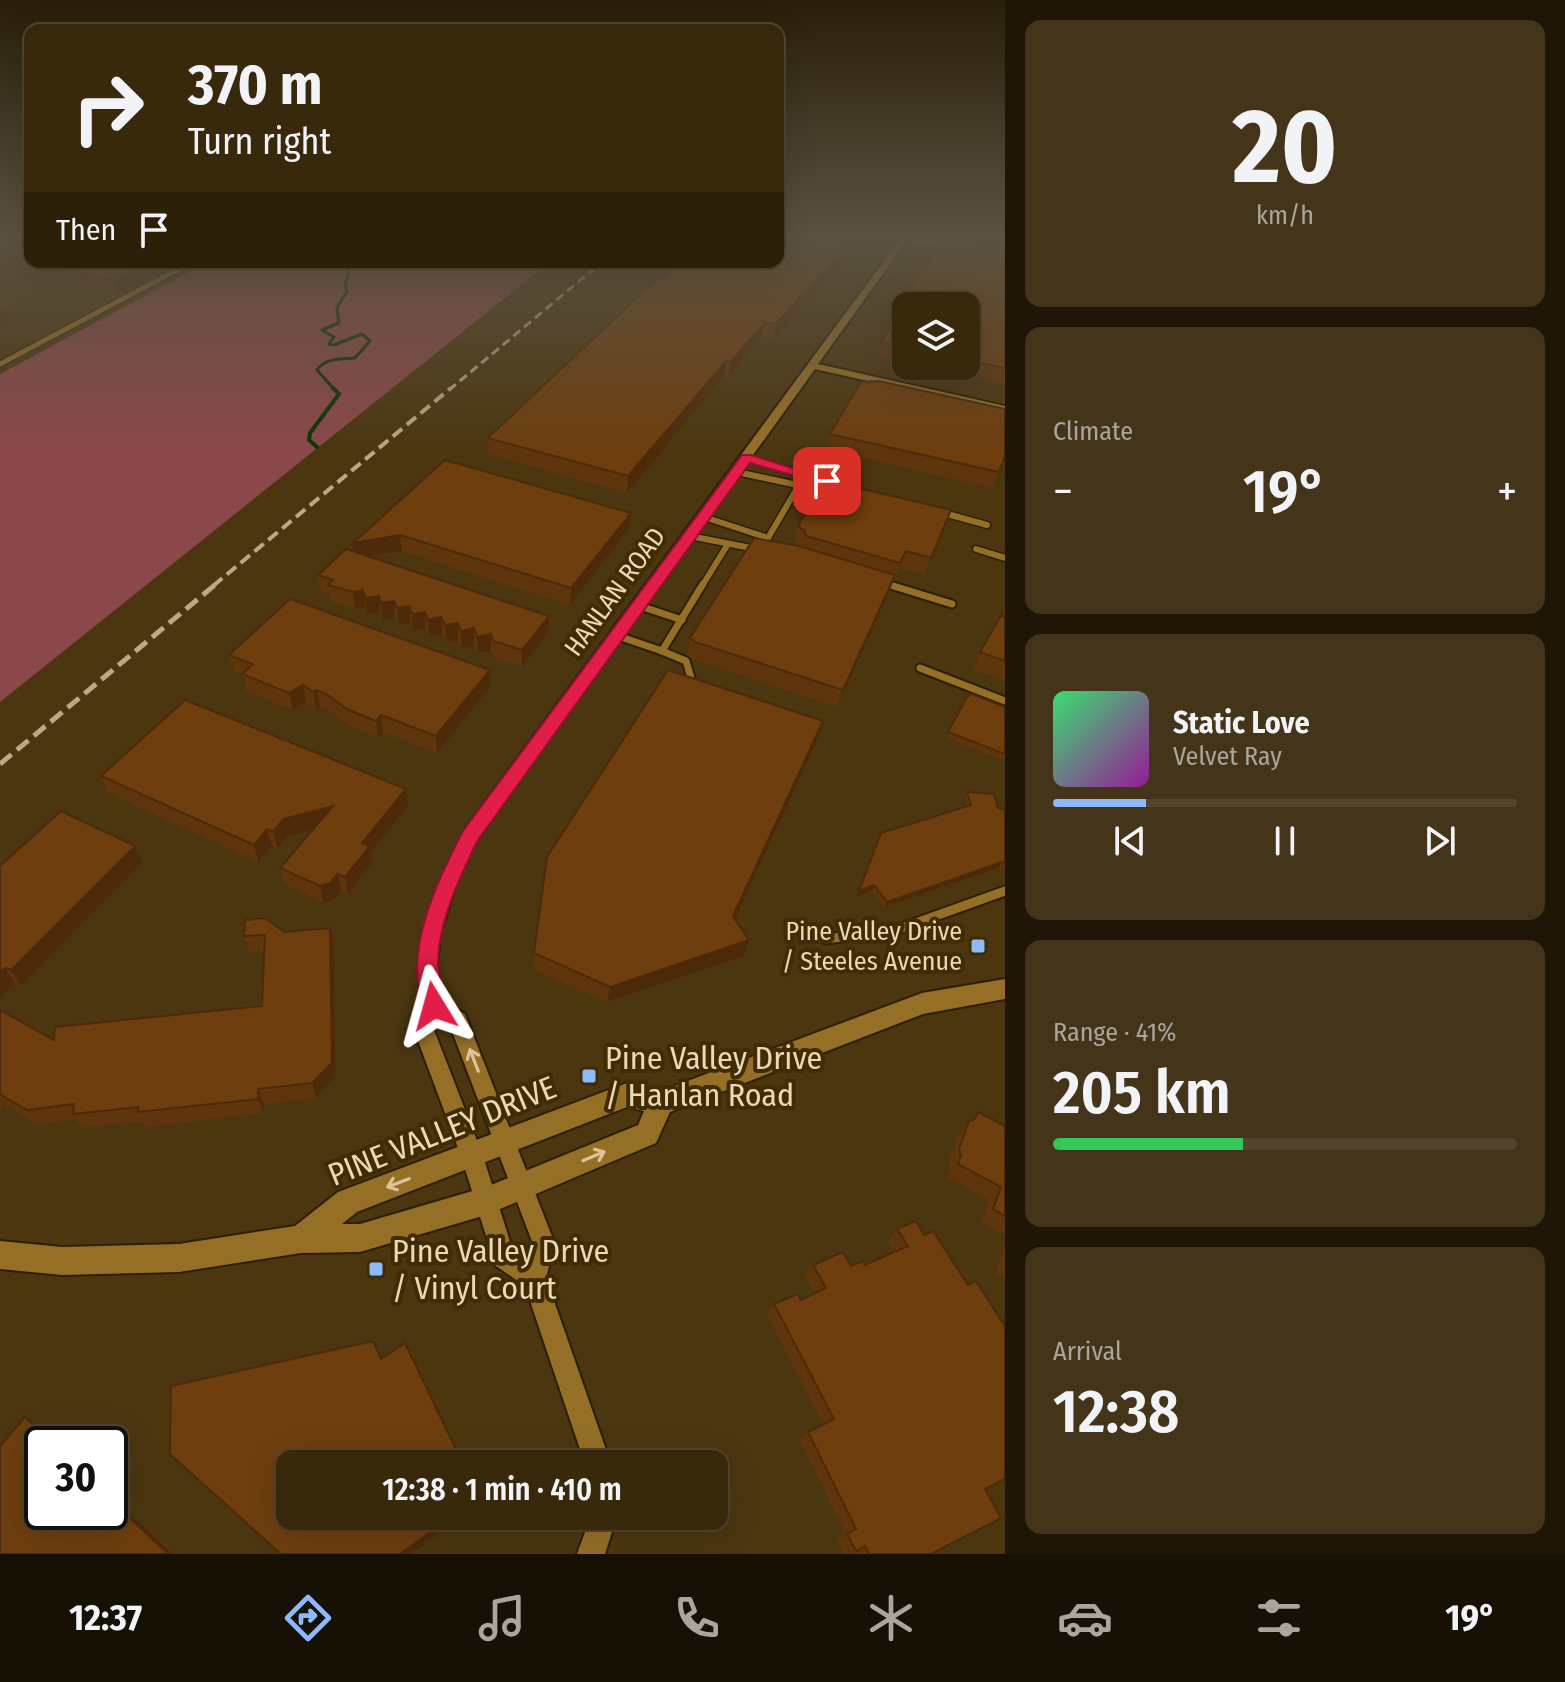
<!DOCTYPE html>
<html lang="en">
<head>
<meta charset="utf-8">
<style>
	body { margin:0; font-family:"Fira Sans Condensed",sans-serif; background:#43341a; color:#f1f3f6; height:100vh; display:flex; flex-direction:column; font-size:30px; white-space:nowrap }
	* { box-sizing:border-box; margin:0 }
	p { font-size:26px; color:#aba69d }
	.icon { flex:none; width:44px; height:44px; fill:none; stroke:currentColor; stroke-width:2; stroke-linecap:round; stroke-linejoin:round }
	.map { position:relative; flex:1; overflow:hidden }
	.panel { display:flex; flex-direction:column; gap:20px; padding:20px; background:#1f1607; width:560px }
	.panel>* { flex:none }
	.top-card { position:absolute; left:24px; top:24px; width:760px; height:244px; border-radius:16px; box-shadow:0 8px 32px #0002,0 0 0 2px #52442d; background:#38280c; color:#f1f3f6; overflow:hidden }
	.controls { position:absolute; left:892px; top:292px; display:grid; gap:16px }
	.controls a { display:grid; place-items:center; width:88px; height:88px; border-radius:16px; background:#38280c; box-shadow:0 8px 32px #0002,0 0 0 2px #52442d; font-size:40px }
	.speed { position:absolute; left:24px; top:1426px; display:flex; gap:16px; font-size:40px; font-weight:700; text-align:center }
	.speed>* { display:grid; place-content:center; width:104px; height:104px; border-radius:50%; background:#38280c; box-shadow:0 8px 32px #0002,0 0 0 2px #52442d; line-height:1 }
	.speed .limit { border:4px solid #111; border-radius:12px; background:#fff; color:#111 }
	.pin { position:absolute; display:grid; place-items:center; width:68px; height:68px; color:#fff; margin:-34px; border-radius:16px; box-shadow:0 4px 12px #0006 }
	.me { position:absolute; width:88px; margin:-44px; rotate:352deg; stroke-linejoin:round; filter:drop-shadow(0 0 6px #0008) }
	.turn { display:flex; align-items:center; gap:28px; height:168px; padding:0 32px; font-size:36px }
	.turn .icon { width:104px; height:104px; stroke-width:2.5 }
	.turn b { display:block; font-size:56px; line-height:68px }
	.then { display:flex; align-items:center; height:76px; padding:0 32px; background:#0003; gap:16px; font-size:30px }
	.big { font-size:60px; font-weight:600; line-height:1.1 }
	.panel .tile { flex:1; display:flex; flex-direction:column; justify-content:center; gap:12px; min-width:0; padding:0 28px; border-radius:16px; background:#43341a }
	.panel .dial { align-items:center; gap:0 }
	.dial b { font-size:104px; line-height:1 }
	.song { display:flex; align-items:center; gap:24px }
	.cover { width:96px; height:96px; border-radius:12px; background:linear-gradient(135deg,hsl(140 70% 55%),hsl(300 70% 35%)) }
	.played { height:8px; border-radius:4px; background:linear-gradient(90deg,#8eb9fd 20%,#52442d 20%) }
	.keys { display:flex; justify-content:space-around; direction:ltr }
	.heat { display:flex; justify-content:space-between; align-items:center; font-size:44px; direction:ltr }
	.charge { height:12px; border-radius:6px; background:linear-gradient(90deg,#34c759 41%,#52442d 0) }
	.trip { position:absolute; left:276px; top:1450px; width:452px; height:80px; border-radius:16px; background:#38280c; box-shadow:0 8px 32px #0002,0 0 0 2px #52442d; font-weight:600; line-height:80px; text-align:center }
	.tabs { display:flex; height:128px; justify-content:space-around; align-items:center; background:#161005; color:#aba69d }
	.tabs .icon { width:56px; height:56px }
	.tabs .selected { color:#8eb9fd }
	.tabs b { font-size:36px; color:#f1f3f6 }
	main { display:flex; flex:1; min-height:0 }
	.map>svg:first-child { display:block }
</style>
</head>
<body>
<main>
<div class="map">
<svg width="1005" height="1554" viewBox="0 0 1005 1554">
	<rect width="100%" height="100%" fill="#4b3610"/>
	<path fill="#8b484a" d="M208,262H550L0,702V374Z"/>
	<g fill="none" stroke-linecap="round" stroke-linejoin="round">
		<path stroke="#0d3402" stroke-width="3" d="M335,390L317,370C326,357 341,360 355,358L370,341L362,334L334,345L329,344L334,337L322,330L339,323L337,308L347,291L345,284L352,262"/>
		<path stroke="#0d3402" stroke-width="4" d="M317,447L309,440L310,433L339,394L333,388"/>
		<defs>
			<g id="service-far3">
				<path d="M905,238L945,245"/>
				<path d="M0,364L192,262"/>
			</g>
			<g id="service-far2">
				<path d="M747,458L834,483"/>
				<path d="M737,472L830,492"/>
				<path d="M940,512L987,525"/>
				<path d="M704,517L768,538L799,485"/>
				<path d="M690,536L756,549"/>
				<path d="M976,549L1005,558"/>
				<path d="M881,582L894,586"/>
				<path d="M702,586L728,544"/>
			</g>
			<g id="service-far1">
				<path d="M887,584L952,604"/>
				<path d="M640,606L682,620"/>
				<path d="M618,636L662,651L703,584"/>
				<path d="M662,651L686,661L691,678"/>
				<path d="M920,668L1005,701"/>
			</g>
			<path id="service" d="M826,939L899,929L1005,891"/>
			<g id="minor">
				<path d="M903,235H911L818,364L1005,406V412L815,369L476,840L457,881L440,934L437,965L442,1000L465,1014L555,1244L546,1278L611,1464H585L525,1286L496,1266L493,1258L461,1156L414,1030L422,1003L419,965L422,934L440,881L464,831ZM438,1018L450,1026L533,1244L528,1260L513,1251L483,1156L434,1030Z"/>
				<path d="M591,1516H617L605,1554H577Z"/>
			</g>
			<path id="secondary" d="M1005,979V999L923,1014L670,1112L656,1143L486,1215L360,1252L301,1253L179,1272L62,1275L0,1269V1241L62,1247L179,1244L295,1226L338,1192L627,1083L661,1091L922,993ZM627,1107L644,1111L638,1125L486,1187L360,1224H342L357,1212Z"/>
		</defs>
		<use href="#service-far3" stroke="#2b1f08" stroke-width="7"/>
		<use href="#service-far2" stroke="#2b1f08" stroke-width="9"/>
		<use href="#service-far1" stroke="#2b1f08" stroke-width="11"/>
		<use href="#service" stroke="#2b1f08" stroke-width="13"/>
		<use href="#minor" stroke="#2b1f08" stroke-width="4"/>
		<use href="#secondary" stroke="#2b1f08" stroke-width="4"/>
		<use href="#service-far3" stroke="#966f27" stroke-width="5"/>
		<use href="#service-far2" stroke="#966f27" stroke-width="6"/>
		<use href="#service-far1" stroke="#966f27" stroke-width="7"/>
		<use href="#service" stroke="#966f27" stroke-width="9"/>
		<use href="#minor" fill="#966f27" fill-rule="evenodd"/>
		<use href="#secondary" fill="#966f27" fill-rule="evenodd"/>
		<path stroke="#bda885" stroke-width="3" stroke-dasharray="9 5" stroke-linecap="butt" d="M449,390L602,262"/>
		<path stroke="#bda885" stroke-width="4" stroke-dasharray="12 6" stroke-linecap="butt" d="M213,586L451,388"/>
		<path stroke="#bda885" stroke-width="5" stroke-dasharray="15 7" stroke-linecap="butt" d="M0,764L216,584"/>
	</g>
	<g fill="#5f350c">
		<path d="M0,235H30V262H181L117,295L0,266Z"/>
		<path d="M778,235H855L852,237L854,238L851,251L774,339L762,336L728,377L724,376L627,493L488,454V438L663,277Z"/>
		<path d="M948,235H1005V384L920,366H966V306H906V363L877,357L881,342L894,322L897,307L928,264L932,250L948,237Z"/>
		<path d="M830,434L1005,456L993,488L826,449Z"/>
		<path d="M445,460L629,529L570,605L402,551L370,557L549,616L548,632L522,667L494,657L491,651L478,653L474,645L462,648L458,640L446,642L442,634L429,636L426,628L413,631L411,623L398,625L395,617L383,620L380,612L367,614L365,607L355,609L330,601L329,594L320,591L318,575L354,551L353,543Z"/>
		<path d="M798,526H945L925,574L900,568L895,580H894L889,592L837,707L692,659L687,655L690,638L800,547L794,542Z"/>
		<path d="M1005,617V681L973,669L980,652Z"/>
		<path d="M229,655L490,670V687L437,753L383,732L378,738L349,726L331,711L320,707L316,709L306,702L293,710L246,691L243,675L234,672Z"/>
		<path d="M967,697L1005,707V761L946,738Z"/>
		<path d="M818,738L735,918L744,956L607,1002L533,969L534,953Z"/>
		<path d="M101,776L406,789L408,806L371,852L372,863L348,894L341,890L333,900L323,902L284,884L280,868L314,829L288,836L278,848L272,846L258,862L108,793Z"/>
		<path d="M967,792L998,808L1005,809V868H999L884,907L872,891L857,896L881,833L967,806L965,797Z"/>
		<path d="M142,863L21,986L15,983L0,999V866Z"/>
		<path d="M330,928L334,944L335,1077L316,1098L264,1104L263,1113L146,1127L143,1121L82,1128L76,1119L37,1124L4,1104L0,1108V1010L54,1040L262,1006L264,951L249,952L244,936Z"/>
		<path d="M978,1112L1005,1126V1235L981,1222L989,1200L947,1177L951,1169L948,1162L958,1135L969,1121L972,1120Z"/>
		<path d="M916,1221L985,1490L931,1554H856L855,1552L851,1554H844L837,1540L846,1535L800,1440L808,1432L823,1424L767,1315L774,1304L801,1300L815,1294L805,1276L813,1265L851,1266L865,1265L894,1252L888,1241L897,1229Z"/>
		<path d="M1005,1243V1279L995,1273Z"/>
	</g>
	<g fill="#4d2b0a">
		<path d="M854,238L851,251L774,339L776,324Z"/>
		<path d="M151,262H181L117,295L114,281Z"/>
		<path d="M4,306L9,320L0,325V308Z"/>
		<path d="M765,322L762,336L728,377L731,362Z"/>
		<path d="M726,361L724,376L627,493L628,476Z"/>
		<path d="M951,510L945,526L925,574L931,558Z"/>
		<path d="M631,513L629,529L570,605L571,588Z"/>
		<path d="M400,535L402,551L355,559L353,543Z"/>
		<path d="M895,575L889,592L837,707L843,690Z"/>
		<path d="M363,590L365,607L355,609L353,592Z"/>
		<path d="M379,596L380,612L367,614L365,598Z"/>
		<path d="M394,601L395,617L383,620L381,603Z"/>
		<path d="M409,606L411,623L398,625L397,608Z"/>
		<path d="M425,612L426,628L413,631L412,614Z"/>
		<path d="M549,616L548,632L522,667V650Z"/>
		<path d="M441,617L442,634L429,636L428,620Z"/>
		<path d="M458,623V640L446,642L445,625Z"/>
		<path d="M474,628V645L462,648L461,631Z"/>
		<path d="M491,634V651L478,653L477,637Z"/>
		<path d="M490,670V687L437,753L436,736Z"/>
		<path d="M303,685L306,702L293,710L289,693Z"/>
		<path d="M317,690L320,707L316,709L313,692Z"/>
		<path d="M381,715L383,732L378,738L376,721Z"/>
		<path d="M823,721L818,738L729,932L733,916Z"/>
		<path d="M406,789L408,806L371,852L372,863L348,894L345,877L362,843Z"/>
		<path d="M333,806L336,823L288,836L278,848L273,832L284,819Z"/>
		<path d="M267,829L272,846L258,862L254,845Z"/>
		<path d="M135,846L142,863L21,986L11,970Z"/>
		<path d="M1002,862L999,868L884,907L887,902Z"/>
		<path d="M338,874L341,890L333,900L323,902L320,886Z"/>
		<path d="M874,885L872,891L857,896L859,891Z"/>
		<path d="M330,928L334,944L335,1077L316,1098L312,1083Z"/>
		<path d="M749,940L744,956L607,1002L610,987Z"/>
		<path d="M5,968L15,983L0,999V973Z"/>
		<path d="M258,1089L264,1104L263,1113L258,1099Z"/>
		<path d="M25,1417L38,1426L57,1444H53Z"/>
		<path d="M110,1495L172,1554H168L110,1499Z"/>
		<path d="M453,1516H461V1517L410,1554H400Z"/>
	</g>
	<g fill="#6e3e0e" stroke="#4d2b0a" stroke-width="2">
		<path d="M0,235H30V261L0,254Z"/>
		<path d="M778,235H847L845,236L854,238L776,324L765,322L731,362L726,361L628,476L488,438L660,276L663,277L680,262H778Z"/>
		<path d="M941,236L1005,247V368L966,360V306H906V347L881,342L902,308L897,307L937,251L932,250Z"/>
		<path d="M35,262H151L114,281Z"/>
		<path d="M879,381L1005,409V456L999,472L830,434L861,382Z"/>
		<path d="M445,460L631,513L571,588L400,535L353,543Z"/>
		<path d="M825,480L951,510L931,558L906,551L900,563L806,536L804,530L798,526Z"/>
		<path d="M754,538L799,546L895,575L843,690L695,642L690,638Z"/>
		<path d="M346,549L549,616L522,650L493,641L491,634L477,637L474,628L461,631L458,623L445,625L441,617L428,620L425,612L412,614L409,606L397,608L394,601L381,603L379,596L365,598L363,590L353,592L328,585L333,580L318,575Z"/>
		<path d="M290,599L490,670L436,736L381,715L376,721L347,709L328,695L317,690L313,692L303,685L289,693L242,674L253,664L229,655Z"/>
		<path d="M1001,615L1005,617V661L980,652Z"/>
		<path d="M668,670L823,721L733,916L749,940L610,987L534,953L547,857Z"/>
		<path d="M972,694L1005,707V754L948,732L967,697Z"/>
		<path d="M185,700L406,789L362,843L370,846L345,877L338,874L330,883L320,886L280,868L333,806L284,819L273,832L267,829L254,845L101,776Z"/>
		<path d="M967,792L994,794L998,808L1005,809V863L1002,862L887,902L874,885L859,891L881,833L971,805Z"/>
		<path d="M61,811L135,846L11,970L5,968L0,973V866Z"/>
		<path d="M265,918L284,932L330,928L332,1063L312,1083L258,1089V1099L138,1112V1107L73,1114L74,1104L27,1110L0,1094V1010L54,1040L55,1027L262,1006L265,935L244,936L245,920Z"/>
		<path d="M978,1112L1005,1126V1216L993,1209L1001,1187L958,1164L961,1155L959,1149L969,1121L975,1119Z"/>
		<path d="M916,1221L924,1235L933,1231L968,1285L976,1281L1005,1326V1479L985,1489L1001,1518L931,1554H869L865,1546L856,1551L847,1534L856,1529L808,1432L834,1419L774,1304L798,1294L801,1300L826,1288L813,1265L843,1252L851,1266L863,1261L865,1265L908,1246L897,1229Z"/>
		<path d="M373,1341L381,1359L405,1343L463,1464H290V1516H453L400,1554H281L170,1454L171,1386Z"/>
		<path d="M25,1417L53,1444H42V1512H110V1499L168,1554H0V1446Z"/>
	</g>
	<defs><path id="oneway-shaft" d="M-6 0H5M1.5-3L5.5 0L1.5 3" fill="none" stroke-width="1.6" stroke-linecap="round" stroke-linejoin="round" transform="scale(2)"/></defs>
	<g stroke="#dcc399">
		<use href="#oneway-shaft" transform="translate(474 1060) rotate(-111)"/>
		<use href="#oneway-shaft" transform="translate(594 1156) rotate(-23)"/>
		<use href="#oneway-shaft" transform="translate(398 1183) rotate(159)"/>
	</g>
	<linearGradient id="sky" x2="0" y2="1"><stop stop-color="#291e09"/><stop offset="0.52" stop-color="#5b5242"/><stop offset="1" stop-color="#5b5242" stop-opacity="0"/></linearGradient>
	<rect width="1005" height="452" fill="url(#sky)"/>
	<path fill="#e11d48" stroke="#92132f" stroke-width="2" d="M742,455H751L834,481L827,485L750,463L478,840C460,876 438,923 438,964C439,980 449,998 442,1013L434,1015L426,1013C400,956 437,881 463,831Z"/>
	<g fill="#8eb9fd" stroke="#402c04" stroke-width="3">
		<rect x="970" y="938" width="16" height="16" rx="4"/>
		<rect x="581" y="1068" width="16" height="16" rx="4"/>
		<rect x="368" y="1261" width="16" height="16" rx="4"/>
	</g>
	<g text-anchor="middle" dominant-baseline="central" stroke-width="8" stroke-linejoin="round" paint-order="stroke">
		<g font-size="26" fill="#edd8b6" stroke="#402c04">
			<text transform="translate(615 592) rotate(-54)">HANLAN ROAD</text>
		</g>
		<g font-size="26" fill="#edd8b6" stroke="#402c04" text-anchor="end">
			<text x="962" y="931">Pine Valley Drive<tspan x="962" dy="30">/ Steeles Avenue</tspan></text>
		</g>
		<g font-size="32" fill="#edd8b6" stroke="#402c04" text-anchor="start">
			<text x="605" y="1058">Pine Valley Drive<tspan x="605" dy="37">/ Hanlan Road</tspan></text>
			<text x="392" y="1251">Pine Valley Drive<tspan x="392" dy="37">/ Vinyl Court</tspan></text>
		</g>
		<g font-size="32" fill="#edd8b6" stroke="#402c04">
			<text transform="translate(442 1131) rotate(-22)">PINE VALLEY DRIVE</text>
		</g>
	</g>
</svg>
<div class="controls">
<a><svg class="icon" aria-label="layers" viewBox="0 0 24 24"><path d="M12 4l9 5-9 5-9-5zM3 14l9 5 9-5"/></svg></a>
</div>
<div class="speed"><div class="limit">30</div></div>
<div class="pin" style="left:827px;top:481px;background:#d93025"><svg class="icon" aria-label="arrive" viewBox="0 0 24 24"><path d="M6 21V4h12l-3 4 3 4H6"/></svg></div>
<svg class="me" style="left:434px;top:1006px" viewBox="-20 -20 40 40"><path d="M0-17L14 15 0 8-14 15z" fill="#e11d48" stroke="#fff" stroke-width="4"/></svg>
<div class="trip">12:38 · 1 min · 410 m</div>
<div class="top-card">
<div class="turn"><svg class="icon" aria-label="right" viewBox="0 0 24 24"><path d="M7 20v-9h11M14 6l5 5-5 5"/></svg><div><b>370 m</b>Turn right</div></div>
<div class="then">Then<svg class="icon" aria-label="arrive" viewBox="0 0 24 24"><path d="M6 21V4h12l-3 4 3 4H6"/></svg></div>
</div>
</div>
<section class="panel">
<div class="tile dial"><b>20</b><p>km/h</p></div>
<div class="tile"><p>Climate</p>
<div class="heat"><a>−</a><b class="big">19°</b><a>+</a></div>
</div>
<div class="tile">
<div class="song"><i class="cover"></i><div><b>Static Love</b><p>Velvet Ray</p></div></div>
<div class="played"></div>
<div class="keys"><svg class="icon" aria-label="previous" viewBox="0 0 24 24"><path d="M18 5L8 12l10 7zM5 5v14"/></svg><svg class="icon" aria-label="pause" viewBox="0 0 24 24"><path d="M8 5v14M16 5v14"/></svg><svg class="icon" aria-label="next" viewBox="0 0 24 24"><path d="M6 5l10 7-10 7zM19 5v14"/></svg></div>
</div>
<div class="tile"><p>Range · 41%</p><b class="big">205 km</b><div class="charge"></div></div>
<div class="tile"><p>Arrival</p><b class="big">12:38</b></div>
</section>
</main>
<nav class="tabs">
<b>12:37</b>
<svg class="icon selected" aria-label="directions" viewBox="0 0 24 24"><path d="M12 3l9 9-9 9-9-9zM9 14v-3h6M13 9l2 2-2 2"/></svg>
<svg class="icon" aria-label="music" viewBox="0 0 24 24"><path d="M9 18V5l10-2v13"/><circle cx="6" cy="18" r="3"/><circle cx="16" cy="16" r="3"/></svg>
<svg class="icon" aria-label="phone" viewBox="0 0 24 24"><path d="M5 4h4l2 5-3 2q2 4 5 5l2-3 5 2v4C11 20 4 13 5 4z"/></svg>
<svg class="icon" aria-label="climate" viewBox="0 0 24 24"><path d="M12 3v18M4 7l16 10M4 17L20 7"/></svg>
<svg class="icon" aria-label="car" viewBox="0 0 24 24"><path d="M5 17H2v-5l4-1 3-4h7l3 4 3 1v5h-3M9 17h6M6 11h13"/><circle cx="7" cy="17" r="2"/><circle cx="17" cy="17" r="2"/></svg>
<svg class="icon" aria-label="filters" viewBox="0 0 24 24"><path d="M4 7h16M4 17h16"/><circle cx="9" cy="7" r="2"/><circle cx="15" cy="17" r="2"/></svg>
<b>19°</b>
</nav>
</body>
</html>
